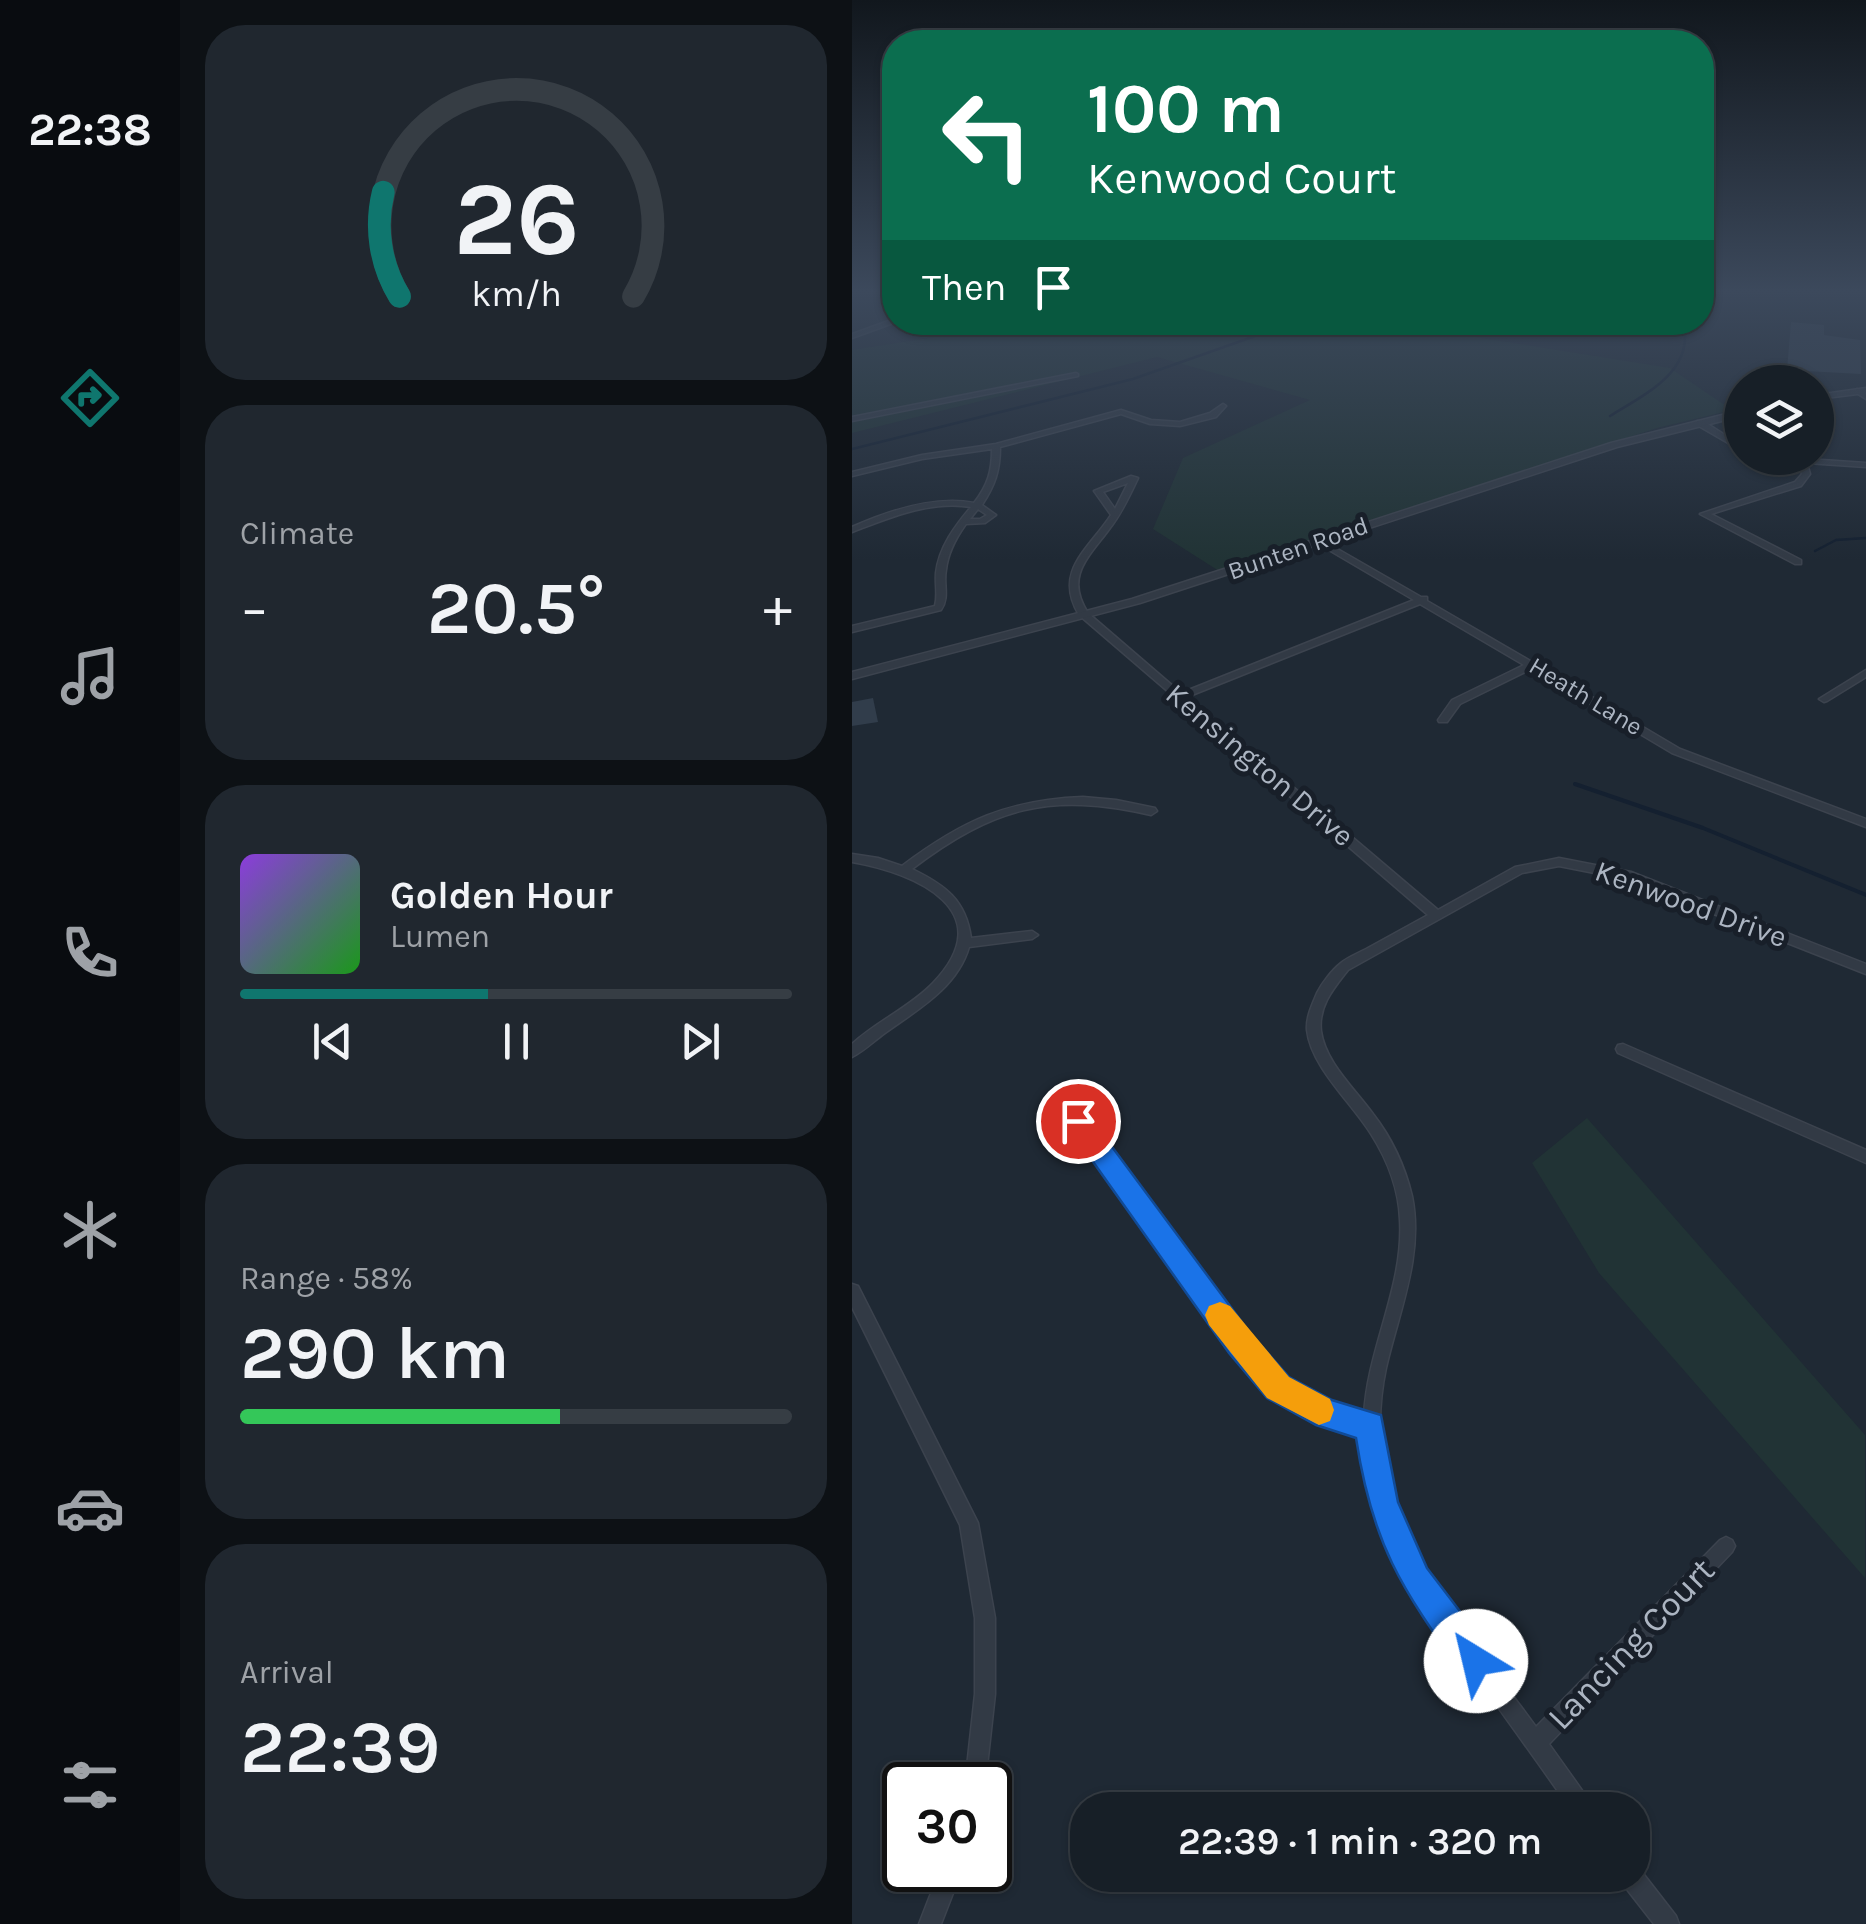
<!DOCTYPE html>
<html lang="en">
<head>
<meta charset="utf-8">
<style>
	body { margin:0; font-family:Karla,sans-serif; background:#20272f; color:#f1f3f6; height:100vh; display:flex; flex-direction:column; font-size:38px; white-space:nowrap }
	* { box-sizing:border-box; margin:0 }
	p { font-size:32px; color:#9ea2a7 }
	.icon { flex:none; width:55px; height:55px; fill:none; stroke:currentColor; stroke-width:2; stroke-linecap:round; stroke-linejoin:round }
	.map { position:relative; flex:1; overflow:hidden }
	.sheet { display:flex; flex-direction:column; gap:25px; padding:25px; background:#0d1115; width:672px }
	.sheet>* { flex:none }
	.top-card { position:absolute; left:30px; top:30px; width:832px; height:305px; border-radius:40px; box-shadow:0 2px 8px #0004,0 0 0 2px #363d44; background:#0b6e4f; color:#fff; overflow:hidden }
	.controls { position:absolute; left:872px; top:365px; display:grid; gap:20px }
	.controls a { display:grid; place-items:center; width:110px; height:110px; border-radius:50%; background:#171f27; box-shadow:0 2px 8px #0004,0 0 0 2px #363d44; font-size:50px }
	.speed { position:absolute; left:30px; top:1762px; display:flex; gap:20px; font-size:50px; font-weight:700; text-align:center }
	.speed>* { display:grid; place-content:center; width:130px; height:130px; border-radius:50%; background:#171f27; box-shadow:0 2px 8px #0004,0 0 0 2px #363d44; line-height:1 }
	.speed .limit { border:5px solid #111; border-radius:15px; background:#fff; color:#111 }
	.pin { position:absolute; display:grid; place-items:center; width:85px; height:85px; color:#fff; margin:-42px; border:5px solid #fff; border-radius:50%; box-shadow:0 2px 10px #0007 }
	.me { position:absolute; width:110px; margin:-55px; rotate:324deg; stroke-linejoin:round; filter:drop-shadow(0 0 8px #0008) }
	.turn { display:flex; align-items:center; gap:35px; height:210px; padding:0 40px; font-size:45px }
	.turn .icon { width:130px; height:130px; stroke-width:2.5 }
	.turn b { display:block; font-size:70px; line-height:85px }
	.then { display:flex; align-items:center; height:95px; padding:0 40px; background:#0003; gap:20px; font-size:38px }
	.big { font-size:75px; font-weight:600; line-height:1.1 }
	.sheet .tile { flex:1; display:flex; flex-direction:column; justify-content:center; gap:15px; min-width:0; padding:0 35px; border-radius:40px; background:#20272f }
	.sheet .dial { align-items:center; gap:0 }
	.dial svg { height:260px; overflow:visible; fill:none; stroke:#363d44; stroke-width:7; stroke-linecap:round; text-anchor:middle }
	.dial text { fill:#f1f3f6; stroke:none }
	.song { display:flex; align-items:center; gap:30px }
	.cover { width:120px; height:120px; border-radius:15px; background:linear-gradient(135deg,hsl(270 70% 55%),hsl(120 70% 35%)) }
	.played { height:10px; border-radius:5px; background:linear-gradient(90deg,#0f766e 45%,#363d44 45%) }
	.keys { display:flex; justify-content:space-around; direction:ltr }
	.heat { display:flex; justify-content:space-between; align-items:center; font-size:55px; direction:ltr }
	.charge { height:15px; border-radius:8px; background:linear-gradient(90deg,#34c759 58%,#363d44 0) }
	.trip { position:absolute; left:218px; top:1792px; width:580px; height:100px; border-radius:40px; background:#171f27; box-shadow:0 2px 8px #0004,0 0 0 2px #363d44; font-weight:600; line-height:100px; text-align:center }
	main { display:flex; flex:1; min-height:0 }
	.tabs { display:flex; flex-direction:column; width:180px; justify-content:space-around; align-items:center; background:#090c10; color:#9ea2a7 }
	.tabs .icon { width:70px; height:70px }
	.tabs .on { color:#0f766e }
	.tabs b { font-size:45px; color:#f1f3f6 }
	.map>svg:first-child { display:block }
</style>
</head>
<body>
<main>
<nav class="tabs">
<b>22:38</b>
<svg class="icon on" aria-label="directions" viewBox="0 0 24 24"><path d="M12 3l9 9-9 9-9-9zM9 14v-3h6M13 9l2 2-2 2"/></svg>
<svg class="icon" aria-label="music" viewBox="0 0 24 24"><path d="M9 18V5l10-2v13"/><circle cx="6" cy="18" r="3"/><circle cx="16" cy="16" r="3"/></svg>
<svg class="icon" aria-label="phone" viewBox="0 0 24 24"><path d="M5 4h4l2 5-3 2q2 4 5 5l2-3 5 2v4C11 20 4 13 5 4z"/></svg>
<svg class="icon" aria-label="climate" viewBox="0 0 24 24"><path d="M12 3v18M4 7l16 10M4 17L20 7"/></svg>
<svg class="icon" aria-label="car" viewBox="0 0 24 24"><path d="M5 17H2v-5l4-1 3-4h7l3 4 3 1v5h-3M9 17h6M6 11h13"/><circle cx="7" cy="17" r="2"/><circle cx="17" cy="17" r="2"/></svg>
<svg class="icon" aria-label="filters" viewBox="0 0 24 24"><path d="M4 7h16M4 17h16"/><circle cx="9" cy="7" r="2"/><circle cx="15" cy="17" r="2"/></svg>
</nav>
<section class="sheet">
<div class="tile dial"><svg viewBox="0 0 100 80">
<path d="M14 69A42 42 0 1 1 86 69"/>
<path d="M14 69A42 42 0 0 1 9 37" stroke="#0f766e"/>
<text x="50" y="56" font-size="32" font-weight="700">26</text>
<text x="50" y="72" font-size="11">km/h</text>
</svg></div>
<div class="tile"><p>Climate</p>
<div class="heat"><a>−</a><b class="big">20.5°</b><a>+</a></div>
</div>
<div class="tile">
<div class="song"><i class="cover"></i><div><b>Golden Hour</b><p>Lumen</p></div></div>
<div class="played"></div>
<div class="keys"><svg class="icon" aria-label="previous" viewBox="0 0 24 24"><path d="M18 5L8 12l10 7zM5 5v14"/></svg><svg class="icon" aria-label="pause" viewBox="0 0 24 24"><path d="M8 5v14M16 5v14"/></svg><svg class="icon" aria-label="next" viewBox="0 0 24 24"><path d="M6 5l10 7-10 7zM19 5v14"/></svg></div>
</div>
<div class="tile"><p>Range · 58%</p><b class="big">290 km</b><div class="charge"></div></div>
<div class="tile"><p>Arrival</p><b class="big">22:39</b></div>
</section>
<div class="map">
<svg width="1014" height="1924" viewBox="0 0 1014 1924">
	<rect width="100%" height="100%" fill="#1f2934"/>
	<g fill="#213335">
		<path d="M306,322L535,323L818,368L880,410L805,428L367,571L301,529L331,458L458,400L305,357L0,433V350L176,323L284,330Z"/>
		<path d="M735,1118L1013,1435V1578L747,1273L680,1163Z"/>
	</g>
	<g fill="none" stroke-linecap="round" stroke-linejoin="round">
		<g stroke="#142030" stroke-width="2.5">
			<path d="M758,416C793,394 844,371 831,322"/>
			<path d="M0,449L281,379L443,322"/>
			<path d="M963,551L984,540L1014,538"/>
		</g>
		<path stroke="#142030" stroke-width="4" d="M723,784L851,828L1014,895"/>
	</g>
	<g fill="#313d4b">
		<path d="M939,322L972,325V335L1008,340L1009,374L935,370Z"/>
		<path d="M21,698L26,722L0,726V702Z"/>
	</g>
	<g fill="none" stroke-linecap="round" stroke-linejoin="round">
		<defs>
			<g id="minor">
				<path d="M42,319L44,322L0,338V334Z"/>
				<path d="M85,322H91L92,324L89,326Z"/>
				<path d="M672,322H699L769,331L766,333Z"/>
				<path d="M224,373L226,374V376L0,421V417Z"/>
				<path d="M1005,389L1014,394V399L1003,392L1002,391Z"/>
				<path d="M371,404L374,406L364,417L328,426L298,424L269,414L148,447C148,471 143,485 130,505L144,515L133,523L114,524C104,538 96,552 94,570C91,584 98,597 89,610L0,632V626L83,606C86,595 83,585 84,573C87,547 103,526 119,507C78,500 37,518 0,532V527C36,511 83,495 122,503C136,485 140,471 140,449L70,459L0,476V472L70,455L144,444L269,410L299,420L328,422L358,413ZM126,509L135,515L128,519H118Z"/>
				<path d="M845,421H851L890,446V451L845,425Z"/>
				<path d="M911,458H940L1014,463V467L955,463L958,474L949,486L859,514L949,560V564H943L848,514L943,482L950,474L947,463L915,460Z"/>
				<path d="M279,476L286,478C278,495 270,513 258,528C237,557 212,576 236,613L329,693L562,600L465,543V539H468L569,597H575V601L680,662H685L686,665L828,749L1014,819V827L820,753L679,669L608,704L595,722H587L586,720L600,700L672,665L568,604L335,697L586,910L663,867L707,858L779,872L1014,964V974L773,879L707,866L670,873L496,970C482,988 466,1006 469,1031C473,1062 503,1089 521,1114C539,1137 553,1167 560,1196C572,1255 547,1311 534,1368C524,1415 527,1465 543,1511C569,1585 638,1663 684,1727L868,1540L874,1537L880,1540L883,1546L880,1552L697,1744L739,1803L742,1810H719C690,1768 660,1727 630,1685C575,1610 513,1530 511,1433L469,1420L420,1393L382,1349L219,1121L221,1117L226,1115L231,1117L394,1337L432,1381L478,1406L512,1416C515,1349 552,1287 548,1220C547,1190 535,1159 519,1134C500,1103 459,1067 455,1030C454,1017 460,1005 465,993C470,983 480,970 489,963C496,957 507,953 516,948C536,937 556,926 576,915L227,615C201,571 236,550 259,515L242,491ZM276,483L263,509L251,492Z"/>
				<path d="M1014,670V677L975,701L972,702L967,699Z"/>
				<path d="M231,797L264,800L303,808L305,811L299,815C198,792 142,807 60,869C93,885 114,900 119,938L180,931L186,935L180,939L117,947C105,988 65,1010 33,1033C22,1041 12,1051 0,1057V1044C25,1021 58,1007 81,983C150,911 64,873 0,862V854L26,858L50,866C110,821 155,800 231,797Z"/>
				<path d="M771,1044L1014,1150V1163L766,1053L764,1049L766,1045Z"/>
				<path d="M0,1284L6,1286L126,1523L143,1618V1694L133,1785H113L123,1694V1618L108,1525L0,1307Z"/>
				<path d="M780,1865L786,1867L824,1916L827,1924H802L770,1883L767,1875H780Z"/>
				<path d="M88,1870H110L89,1924H67Z"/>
			</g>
			<g id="tertiary">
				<path d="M1014,388V393L965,399V395Z"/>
				<path d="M890,410V416L765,447L288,603L0,679V672L280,599L759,443Z"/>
			</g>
		</defs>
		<use href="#minor" stroke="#3c434e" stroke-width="3"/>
		<use href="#tertiary" stroke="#3c434e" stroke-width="3"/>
		<use href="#minor" fill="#323a45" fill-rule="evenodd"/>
		<use href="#tertiary" fill="#323a45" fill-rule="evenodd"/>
	</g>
	<linearGradient id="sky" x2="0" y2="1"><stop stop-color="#11171d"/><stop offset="0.52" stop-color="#3c495c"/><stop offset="1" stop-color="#3c495c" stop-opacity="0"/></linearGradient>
	<rect width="1014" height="560" fill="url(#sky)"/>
	<path fill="#1a73e8" stroke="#114b97" stroke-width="2.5" d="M226,1110L235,1113L398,1333L437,1377L480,1400L529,1415L546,1502L575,1568L636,1648L641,1661L636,1674L624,1679L611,1674C549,1588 520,1544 504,1438L464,1425L415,1398L377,1353L217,1128L213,1121L217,1113Z"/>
	<path fill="#f59e0b" d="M368,1302L378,1306L437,1377L478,1399L482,1410L478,1421L467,1425L415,1398L357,1325L353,1315L357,1306Z"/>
	<g text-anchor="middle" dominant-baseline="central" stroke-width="10" stroke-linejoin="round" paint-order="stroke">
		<g font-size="25" fill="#acb5c2" stroke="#181f29">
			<text transform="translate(446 548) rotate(-19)">Bunten Road</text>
			<text transform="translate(734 696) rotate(31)">Heath Lane</text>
		</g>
		<g font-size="30" fill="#acb5c2" stroke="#181f29">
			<text transform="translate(408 765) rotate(40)">Kensington Drive</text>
			<text transform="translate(839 904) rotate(20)">Kenwood Drive</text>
		</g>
		<g font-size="35" fill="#acb5c2" stroke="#181f29">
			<text transform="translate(779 1644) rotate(-46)">Lancing Court</text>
		</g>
	</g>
</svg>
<div class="controls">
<a><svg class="icon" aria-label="layers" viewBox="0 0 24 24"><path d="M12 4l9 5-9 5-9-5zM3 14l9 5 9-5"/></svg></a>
</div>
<div class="speed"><div class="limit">30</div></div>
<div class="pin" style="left:226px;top:1121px;background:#d93025"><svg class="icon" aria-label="arrive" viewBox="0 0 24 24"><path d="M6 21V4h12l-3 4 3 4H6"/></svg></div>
<svg class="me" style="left:624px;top:1661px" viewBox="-20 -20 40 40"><circle r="19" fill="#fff"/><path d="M0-13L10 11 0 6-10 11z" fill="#1a73e8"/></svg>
<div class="trip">22:39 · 1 min · 320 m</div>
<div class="top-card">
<div class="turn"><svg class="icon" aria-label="left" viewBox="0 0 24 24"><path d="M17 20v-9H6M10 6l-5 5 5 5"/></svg><div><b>100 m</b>Kenwood Court</div></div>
<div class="then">Then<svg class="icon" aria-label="arrive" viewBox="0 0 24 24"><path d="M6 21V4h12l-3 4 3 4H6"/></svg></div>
</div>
</div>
</main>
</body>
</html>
